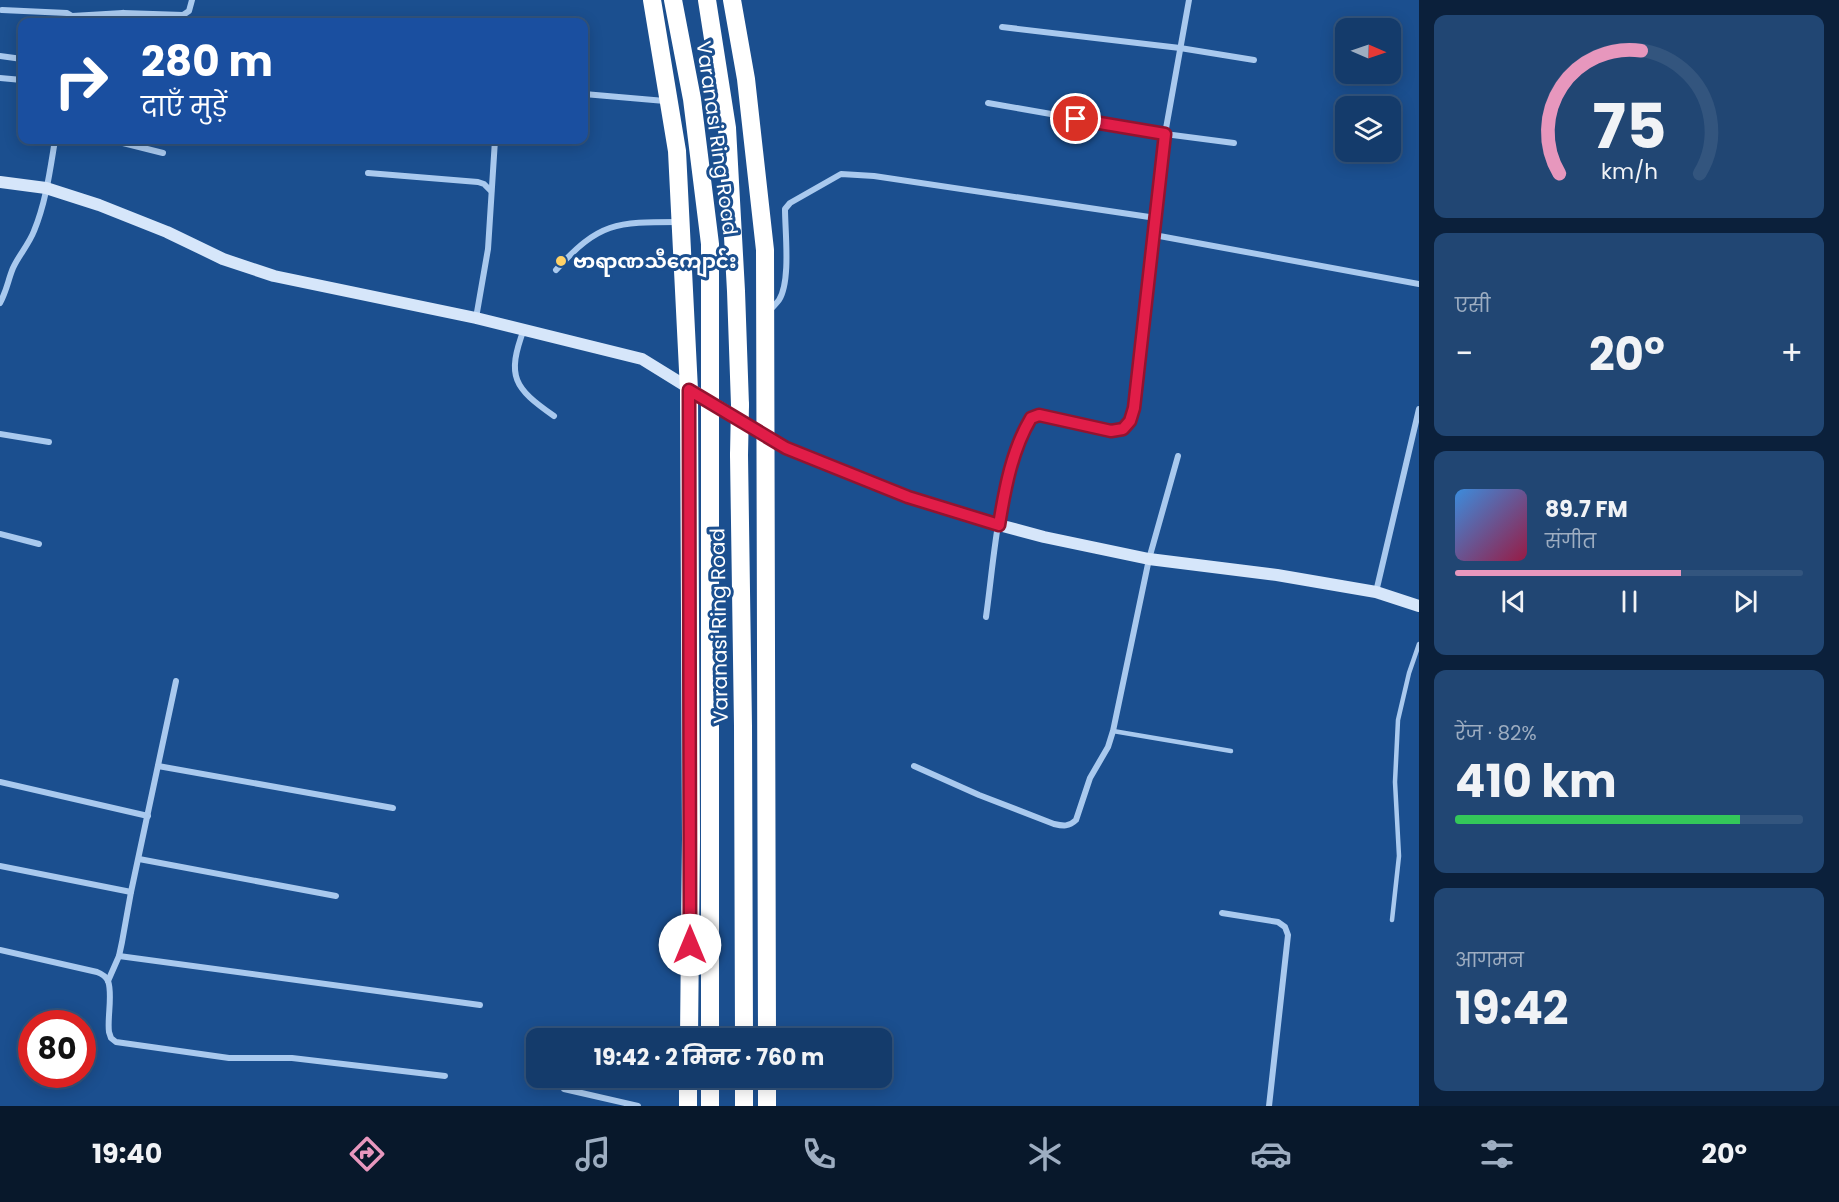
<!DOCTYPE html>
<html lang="hi">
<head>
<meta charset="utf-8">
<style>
	body { margin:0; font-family:Poppins,"Noto Sans Devanagari","Noto Sans Myanmar",sans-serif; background:#214673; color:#f1f3f6; height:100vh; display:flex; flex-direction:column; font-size:22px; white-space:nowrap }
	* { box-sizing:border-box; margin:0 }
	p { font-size:20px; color:#9dadc1 }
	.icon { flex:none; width:33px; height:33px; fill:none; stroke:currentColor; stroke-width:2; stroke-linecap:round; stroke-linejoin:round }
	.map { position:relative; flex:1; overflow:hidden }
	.panel { display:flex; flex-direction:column; gap:15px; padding:15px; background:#0b203b; width:420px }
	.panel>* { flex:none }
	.top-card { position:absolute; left:18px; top:18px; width:570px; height:126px; border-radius:12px; box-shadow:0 3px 15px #0003,0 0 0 2px #33557e; background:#1a4fa0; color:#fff; overflow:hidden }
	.needle { width:39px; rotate:92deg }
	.fabs { position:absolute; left:1335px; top:18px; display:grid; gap:12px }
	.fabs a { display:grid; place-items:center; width:66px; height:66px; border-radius:12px; background:#143b6b; box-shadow:0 3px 15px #0003,0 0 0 2px #33557e; font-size:30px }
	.speed { position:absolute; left:18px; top:1010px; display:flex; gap:12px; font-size:30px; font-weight:700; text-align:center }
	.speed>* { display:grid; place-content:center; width:78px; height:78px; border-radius:50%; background:#143b6b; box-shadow:0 3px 15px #0003,0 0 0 2px #33557e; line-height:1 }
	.speed .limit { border:9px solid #d22; background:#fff; color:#111 }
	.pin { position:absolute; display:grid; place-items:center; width:51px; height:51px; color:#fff; margin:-26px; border:3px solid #fff; border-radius:50%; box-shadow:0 2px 6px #0007 }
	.me { position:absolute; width:66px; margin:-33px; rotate:0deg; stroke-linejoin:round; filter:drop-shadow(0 0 4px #0008) }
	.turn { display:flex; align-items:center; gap:21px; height:126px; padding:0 24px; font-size:27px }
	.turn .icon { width:78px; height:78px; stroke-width:2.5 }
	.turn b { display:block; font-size:42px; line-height:51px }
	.big { font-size:45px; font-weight:700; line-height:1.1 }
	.panel .widget { flex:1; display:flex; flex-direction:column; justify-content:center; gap:9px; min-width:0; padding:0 21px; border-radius:12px; background:#214673 }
	.panel .dial { align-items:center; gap:0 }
	.dial svg { height:156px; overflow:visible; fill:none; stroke:#33557e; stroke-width:7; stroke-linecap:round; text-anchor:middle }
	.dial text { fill:#f1f3f6; stroke:none }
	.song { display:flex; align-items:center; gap:18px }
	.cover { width:72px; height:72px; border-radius:9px; background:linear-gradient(135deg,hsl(210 70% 55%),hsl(340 70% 35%)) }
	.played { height:6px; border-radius:3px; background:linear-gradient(90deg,#e797bd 65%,#33557e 65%) }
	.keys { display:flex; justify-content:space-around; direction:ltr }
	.heat { display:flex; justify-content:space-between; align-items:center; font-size:33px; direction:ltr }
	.charge { height:9px; border-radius:4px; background:linear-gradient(90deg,#34c759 82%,#33557e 0) }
	.trip { position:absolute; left:526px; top:1028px; width:366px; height:60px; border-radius:12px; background:#143b6b; box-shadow:0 3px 15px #0003,0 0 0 2px #33557e; font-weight:700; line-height:60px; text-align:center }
	.menu { display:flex; height:96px; justify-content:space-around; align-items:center; background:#08182b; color:#9dadc1 }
	.menu .icon { width:42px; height:42px }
	.menu .selected { color:#e797bd }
	.menu b { font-size:27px; color:#f1f3f6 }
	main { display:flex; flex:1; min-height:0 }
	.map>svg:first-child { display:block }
</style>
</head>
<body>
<main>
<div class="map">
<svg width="1419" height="1106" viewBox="0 0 1419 1106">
	<rect width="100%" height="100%" fill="#1b4f8f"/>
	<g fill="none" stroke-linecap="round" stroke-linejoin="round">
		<g stroke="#a9c9ee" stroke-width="4.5">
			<path d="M1113,731L1231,751"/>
			<path d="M1392,920L1399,856L1395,782L1398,720L1409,673L1419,644"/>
		</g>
		<g stroke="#a9c9ee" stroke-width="6">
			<path d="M2,10L67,13L72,16L74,22"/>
			<path d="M123,13L130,22"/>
			<path d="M72,16L123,13L183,15L189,11L192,0"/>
			<path d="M1002,27L1180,48L1254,60"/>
			<path d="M0,56L22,59"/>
			<path d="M0,78L22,80"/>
			<path d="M584,94L665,101"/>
			<path d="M988,103L1165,134L1234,143"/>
			<path d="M111,140L163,153"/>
			<path d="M368,173L478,182L484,184L491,191"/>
			<path d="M1154,235L1419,284"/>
			<path d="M556,270C599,222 616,222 678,222"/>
			<path d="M0,303C7,290 8,280 13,268C19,255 29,244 34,231C46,202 50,170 55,140"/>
			<path d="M769,311C772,308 776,304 779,300C791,281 785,232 785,209L790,203L841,174L874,176L1156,218"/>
			<path d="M476,318L488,249L495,140"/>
			<path d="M524,329C506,377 514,388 554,416"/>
			<path d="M0,434L49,442"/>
			<path d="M0,534L39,544"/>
			<path d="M1376,592L1419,409"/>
			<path d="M986,617C995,553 998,475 1031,418L1039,415L1111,431L1123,429C1134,415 1135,400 1137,382L1165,134L1189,0"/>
			<path d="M158,766L393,808"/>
			<path d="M914,766L979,795L1054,824C1063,826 1069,827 1076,820L1090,778L1108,747L1113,731L1149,559L1178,456"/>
			<path d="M0,782L148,816"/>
			<path d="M139,859L336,896"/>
			<path d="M0,866L131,892"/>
			<path d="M1222,913L1278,922L1285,927L1288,935L1269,1106"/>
			<path d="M0,950L97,972C102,974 106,976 108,981C113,994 107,1018 109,1032L111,1038L116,1042L229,1058H292L445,1076"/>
			<path d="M119,956L480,1005"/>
			<path d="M108,981L119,956L122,942L131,892L176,681"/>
			<path d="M564,1089L638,1106"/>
		</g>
		<path stroke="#d6e6fa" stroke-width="12" d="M0,182L46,188L99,205L167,232L223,259L274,276L476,318L642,359L786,448L908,497L999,525L1044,537L1149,559L1277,575L1376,592L1419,606"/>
		<g stroke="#fff" stroke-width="18">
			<path d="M652,0L677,151L689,390L691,839L689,1038"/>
			<path d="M673,0L692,99L710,244V381"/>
			<path d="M707,0L727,128L736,291L740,405"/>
			<path d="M732,0L746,79L765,250L767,1038"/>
			<path d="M710,426V1038"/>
			<path d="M739,455L743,726L744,1038"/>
			<path d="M744,1077V1106"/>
			<path d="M767,1077V1106"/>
			<path d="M688,1106V1077"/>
			<path d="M710,1106V1077"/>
		</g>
		<g stroke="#fff" stroke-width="18">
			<path d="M710,381V426"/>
			<path d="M739,455L740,405"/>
		</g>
	</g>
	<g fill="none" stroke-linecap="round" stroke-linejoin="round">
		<defs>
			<path id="route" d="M690,945L689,390L786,448L908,497L999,525C1005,488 1012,450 1031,418L1039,415L1111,431L1123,429L1130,421L1134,408L1165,134L1076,119"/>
		</defs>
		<use href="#route" stroke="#92132f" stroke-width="15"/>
		<use href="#route" stroke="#e11d48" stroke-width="10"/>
	</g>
	<circle fill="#ffd166" stroke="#1b4f8f" stroke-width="2" cx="561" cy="261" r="6"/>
	<g text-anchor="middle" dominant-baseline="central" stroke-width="6" stroke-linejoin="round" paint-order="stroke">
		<g font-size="20" fill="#fff" stroke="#1b4f8f">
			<text transform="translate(717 138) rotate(82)">Varanasi Ring Road</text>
			<text transform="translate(719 626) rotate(-91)">Varanasi Ring Road</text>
		</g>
		<g font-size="20" font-weight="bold" fill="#fff" stroke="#1b4f8f" text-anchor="start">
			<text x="573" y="261">ဗာရာဏသီကျောင်း</text>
		</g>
	</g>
</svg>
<div class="fabs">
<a><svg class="needle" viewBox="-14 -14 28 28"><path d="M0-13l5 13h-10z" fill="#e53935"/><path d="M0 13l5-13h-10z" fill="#9dadc1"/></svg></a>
<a><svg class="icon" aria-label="layers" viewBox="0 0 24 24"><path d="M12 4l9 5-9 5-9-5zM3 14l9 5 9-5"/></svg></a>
</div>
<div class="speed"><div class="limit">80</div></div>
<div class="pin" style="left:1076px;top:119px;background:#d93025"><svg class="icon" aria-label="arrive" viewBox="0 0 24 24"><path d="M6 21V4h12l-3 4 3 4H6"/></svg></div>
<svg class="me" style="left:690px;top:945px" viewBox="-20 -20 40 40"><circle r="19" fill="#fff"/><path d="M0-13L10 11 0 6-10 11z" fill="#e11d48"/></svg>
<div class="trip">19:42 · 2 मिनट · 760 m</div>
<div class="top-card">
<div class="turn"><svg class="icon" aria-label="right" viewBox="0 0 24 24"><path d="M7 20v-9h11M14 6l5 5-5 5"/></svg><div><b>280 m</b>दाएँ मुड़ें</div></div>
</div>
</div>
<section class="panel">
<div class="widget dial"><svg viewBox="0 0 100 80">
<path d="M14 69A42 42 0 1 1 86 69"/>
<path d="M14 69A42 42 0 0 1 56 6" stroke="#e797bd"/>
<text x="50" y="56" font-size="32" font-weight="700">75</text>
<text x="50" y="72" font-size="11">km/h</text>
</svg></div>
<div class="widget"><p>एसी</p>
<div class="heat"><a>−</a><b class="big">20°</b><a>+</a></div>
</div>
<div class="widget">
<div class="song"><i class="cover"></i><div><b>89.7 FM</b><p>संगीत</p></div></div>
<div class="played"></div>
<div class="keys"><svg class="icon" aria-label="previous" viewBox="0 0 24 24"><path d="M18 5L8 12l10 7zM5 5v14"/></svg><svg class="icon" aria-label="pause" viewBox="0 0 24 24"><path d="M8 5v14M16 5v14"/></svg><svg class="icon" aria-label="next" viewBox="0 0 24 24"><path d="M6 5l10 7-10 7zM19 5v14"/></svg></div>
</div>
<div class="widget"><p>रेंज · 82%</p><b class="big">410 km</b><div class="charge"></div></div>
<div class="widget"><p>आगमन</p><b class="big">19:42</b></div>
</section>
</main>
<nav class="menu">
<b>19:40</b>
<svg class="icon selected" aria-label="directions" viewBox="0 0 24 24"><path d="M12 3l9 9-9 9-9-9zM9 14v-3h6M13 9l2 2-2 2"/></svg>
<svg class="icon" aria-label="music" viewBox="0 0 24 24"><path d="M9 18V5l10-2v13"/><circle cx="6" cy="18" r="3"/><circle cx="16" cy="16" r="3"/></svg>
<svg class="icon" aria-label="phone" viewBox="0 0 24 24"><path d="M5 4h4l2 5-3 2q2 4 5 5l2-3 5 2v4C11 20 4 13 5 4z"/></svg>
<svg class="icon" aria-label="climate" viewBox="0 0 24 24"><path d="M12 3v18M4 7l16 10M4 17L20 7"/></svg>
<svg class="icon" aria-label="car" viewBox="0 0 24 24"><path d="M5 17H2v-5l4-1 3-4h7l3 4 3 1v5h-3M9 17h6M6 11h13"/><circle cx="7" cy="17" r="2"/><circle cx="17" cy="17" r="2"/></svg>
<svg class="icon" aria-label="filters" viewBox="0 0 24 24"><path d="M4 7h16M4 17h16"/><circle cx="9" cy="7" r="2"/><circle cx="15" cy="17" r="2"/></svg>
<b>20°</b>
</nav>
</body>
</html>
